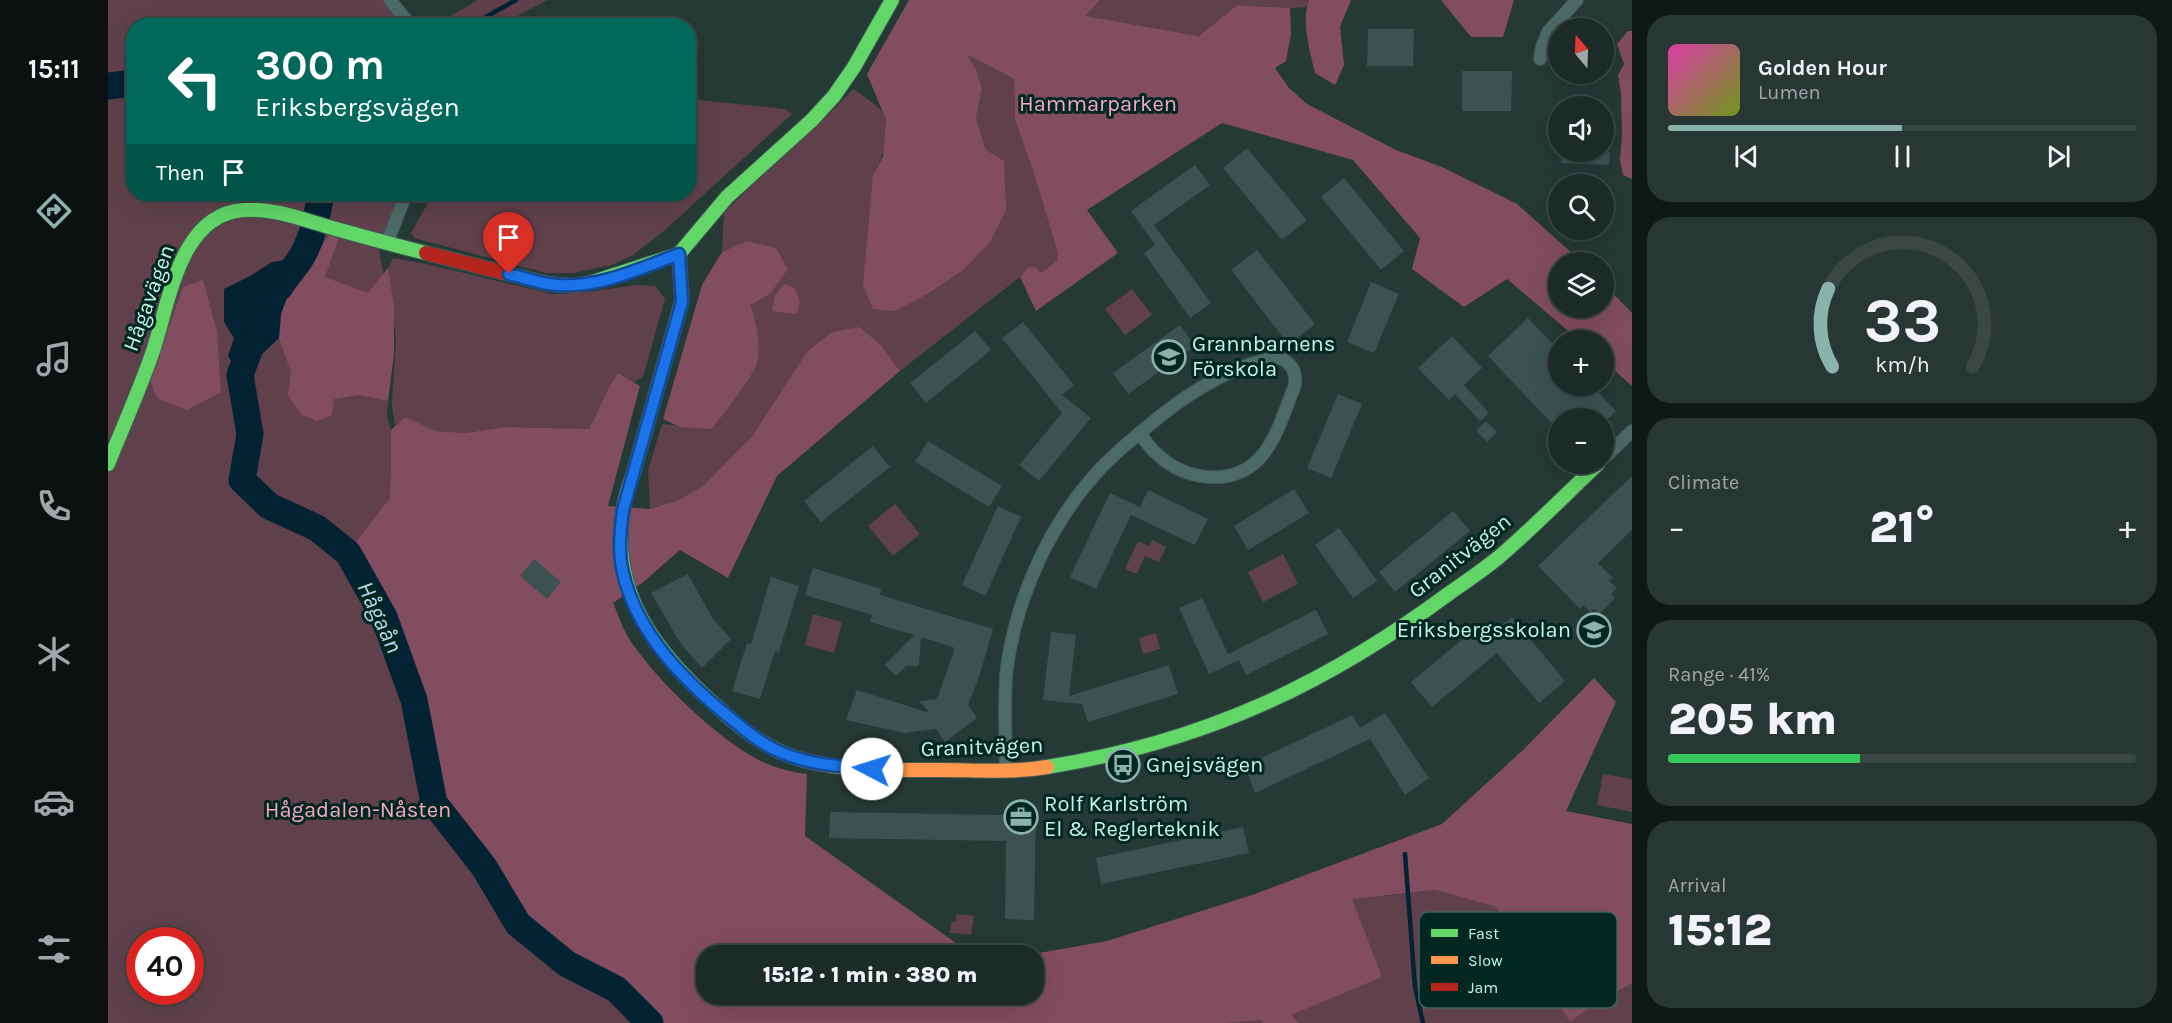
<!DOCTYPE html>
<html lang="en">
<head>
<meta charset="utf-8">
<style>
	body { margin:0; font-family:Karla,sans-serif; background:#293734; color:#f1f3f6; height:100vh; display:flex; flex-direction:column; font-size:22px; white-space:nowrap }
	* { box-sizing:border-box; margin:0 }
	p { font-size:20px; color:#a0a7a8 }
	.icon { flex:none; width:33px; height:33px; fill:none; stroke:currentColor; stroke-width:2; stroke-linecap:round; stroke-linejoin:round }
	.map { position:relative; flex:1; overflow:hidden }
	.panel { display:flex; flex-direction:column; gap:15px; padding:15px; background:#0f1816; width:540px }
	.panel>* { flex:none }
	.top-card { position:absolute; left:18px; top:18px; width:570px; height:183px; border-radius:24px; box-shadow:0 6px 24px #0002,0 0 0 2px #3a4745; background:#00695c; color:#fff; overflow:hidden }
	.needle { width:39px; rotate:341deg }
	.fabs { position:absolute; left:1440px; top:18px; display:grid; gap:12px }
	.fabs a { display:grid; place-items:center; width:66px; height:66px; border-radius:50%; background:#1c2b28; box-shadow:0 6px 24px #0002,0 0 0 2px #3a4745; font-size:30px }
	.speed { position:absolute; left:18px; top:927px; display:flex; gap:12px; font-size:30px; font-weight:700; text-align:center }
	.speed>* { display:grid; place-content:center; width:78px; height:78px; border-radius:50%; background:#1c2b28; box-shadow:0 6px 24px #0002,0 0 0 2px #3a4745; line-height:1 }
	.speed .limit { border:9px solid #d22; background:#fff; color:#111 }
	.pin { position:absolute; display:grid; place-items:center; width:51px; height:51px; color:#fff; margin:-62px -26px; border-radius:50% 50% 50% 0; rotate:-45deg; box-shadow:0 0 6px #0007 }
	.pin .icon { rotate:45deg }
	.me { position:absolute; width:66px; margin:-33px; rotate:275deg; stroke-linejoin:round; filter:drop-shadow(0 0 4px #0008) }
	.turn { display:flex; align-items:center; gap:21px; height:126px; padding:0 30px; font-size:27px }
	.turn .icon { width:78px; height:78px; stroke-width:2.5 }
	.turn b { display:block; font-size:42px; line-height:51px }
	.then { display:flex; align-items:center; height:57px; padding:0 30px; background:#0003; gap:12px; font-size:22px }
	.big { font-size:45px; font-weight:800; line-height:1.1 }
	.panel .card { flex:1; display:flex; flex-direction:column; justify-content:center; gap:9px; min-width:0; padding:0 21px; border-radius:24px; background:#293734 }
	.panel .dial { align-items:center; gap:0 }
	.dial svg { height:156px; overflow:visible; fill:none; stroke:#3a4745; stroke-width:7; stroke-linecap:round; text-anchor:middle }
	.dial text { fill:#f1f3f6; stroke:none }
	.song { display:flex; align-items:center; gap:18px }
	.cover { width:72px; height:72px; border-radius:9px; background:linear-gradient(135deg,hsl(320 70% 55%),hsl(80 70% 35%)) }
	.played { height:6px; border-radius:3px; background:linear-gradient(90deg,#8ab3aa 50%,#3a4745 50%) }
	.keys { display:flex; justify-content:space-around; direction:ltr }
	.heat { display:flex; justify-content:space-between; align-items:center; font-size:33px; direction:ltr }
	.charge { height:9px; border-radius:4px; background:linear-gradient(90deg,#34c759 41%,#3a4745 0) }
	.trip { position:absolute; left:588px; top:945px; width:348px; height:60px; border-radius:24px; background:#1c2b28; box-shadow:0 6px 24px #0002,0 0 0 2px #3a4745; font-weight:800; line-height:60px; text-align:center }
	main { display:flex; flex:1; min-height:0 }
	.menu { display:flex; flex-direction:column; width:108px; justify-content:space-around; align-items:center; background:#0b1110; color:#a0a7a8 }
	.menu .icon { width:42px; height:42px }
	.menu .on { color:#8ab3aa }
	.menu b { font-size:27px; color:#f1f3f6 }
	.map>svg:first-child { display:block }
</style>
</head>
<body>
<main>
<nav class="menu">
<b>15:11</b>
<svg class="icon on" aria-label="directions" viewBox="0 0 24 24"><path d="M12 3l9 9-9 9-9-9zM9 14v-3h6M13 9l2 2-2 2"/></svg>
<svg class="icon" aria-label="music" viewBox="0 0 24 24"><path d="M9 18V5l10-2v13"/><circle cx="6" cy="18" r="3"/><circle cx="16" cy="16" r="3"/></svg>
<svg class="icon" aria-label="phone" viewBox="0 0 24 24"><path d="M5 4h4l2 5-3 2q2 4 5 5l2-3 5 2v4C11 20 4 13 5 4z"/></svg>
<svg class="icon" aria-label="climate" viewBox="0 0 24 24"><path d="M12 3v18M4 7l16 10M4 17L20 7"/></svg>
<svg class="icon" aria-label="car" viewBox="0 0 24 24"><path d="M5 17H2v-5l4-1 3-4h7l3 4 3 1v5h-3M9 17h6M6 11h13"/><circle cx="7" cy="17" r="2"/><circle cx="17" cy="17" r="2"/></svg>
<svg class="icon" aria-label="filters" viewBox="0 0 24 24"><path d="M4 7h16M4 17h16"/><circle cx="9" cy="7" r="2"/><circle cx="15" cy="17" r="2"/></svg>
</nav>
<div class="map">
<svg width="1524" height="1023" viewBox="0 0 1524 1023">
	<rect width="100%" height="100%" fill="#253935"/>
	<g fill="#60414b" fill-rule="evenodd">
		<path d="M0,0H282L303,25L26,26V194H298L271,250L284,322L277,400L280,401L279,416L283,430L282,482L598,956V994H926L1075,944L1254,862L1276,896L1327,890L1388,907L1462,1022L1498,996L1524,984V1023H0ZM32,940H82V992H32Z"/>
		<path d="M370,0H440L392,25H327Z"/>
		<path d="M992,0H1201L1198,7L1182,8L1129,5L1091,36L976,16Z"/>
		<path d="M857,54L906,79L907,120L926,174L949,250L950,260L932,274L920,267L912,277L792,371L773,345L659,415L645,435L596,485L571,500L542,509L540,471L554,424L604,429C614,416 648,374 650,360C653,342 648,321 643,304L663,293L680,269L668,248L639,241L614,252L616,213C657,170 705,133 745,89C753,95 768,103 774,112C785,128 773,161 765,176L878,150L868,118L874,88L868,70Z"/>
		<path d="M581,99L677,109L684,114L557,230L525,255L504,265L466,273H438L306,238L303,233L325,194H580Z"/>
		<path d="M285,258L319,264L444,294H467L527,285L547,286L557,299L535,377L526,382L510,373C498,390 491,410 481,429L399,427L357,433L328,431L297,417L287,426L284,405L288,339L280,268Z"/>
		<path d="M1024,289L1044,315L1017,335L997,309Z"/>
		<path d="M787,504L812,534L785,556L760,526Z"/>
		<path d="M1044,540L1058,547L1051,562L1037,556L1029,574L1017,569L1030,541L1041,546Z"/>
		<path d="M1175,554L1190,584L1155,602L1140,572Z"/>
		<path d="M705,614L734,622L726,653L697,645Z"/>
		<path d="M1048,633L1052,649L1035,654L1031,638Z"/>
		<path d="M1495,774L1524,779V812L1489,805Z"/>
		<path d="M849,914L866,916L863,935L842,933L843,922H847Z"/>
	</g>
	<g fill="#824d5f">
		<path d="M801,0H992L977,16L1091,36L1129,5L1182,8L1183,34L1178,61L1167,68L1181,88L1199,104L1288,150L1334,167L1409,204L1474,262H1450V308H1496V284L1524,313V386L1496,361V340H1471L1399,279L1356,307L1304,269L1312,238L1245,160L1114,123L979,210L1010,253L928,311L912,277L920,267H927L933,273L950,260L949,250L926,174L907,120L906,79L859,55L868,70L874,88L868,118L878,150L896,161L898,210L882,242L855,270L821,293L787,311L765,309L755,285L765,176L775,156L778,120L759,74Z"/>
		<path d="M1201,0H1243L1232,27L1236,65L1227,85L1207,73C1202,51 1193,22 1201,0Z"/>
		<path d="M1333,0H1406L1395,37H1363Z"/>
		<path d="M1520,31H1524V179L1515,175L1512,160L1514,135L1513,93L1510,75L1516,64L1509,44Z"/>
		<path d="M222,234L231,237L217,277L260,293L280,268L286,306V354L280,401L251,395L226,399L224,415L209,421L194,415L180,395L183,372L171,338L173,314L182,291Z"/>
		<path d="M639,241L668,248L680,269L663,293L643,305C648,321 653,342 650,360C648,374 614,416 604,429L572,427L555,419L594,285L614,252Z"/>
		<path d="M95,280L109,332L113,392L79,410L50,399L42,381L75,287Z"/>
		<path d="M677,284L687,289L692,302L688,314L664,311L667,295Z"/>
		<path d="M751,327L773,345L792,371L669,476L620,578L572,550L534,583L505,603C510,614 514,627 520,637C546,678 611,741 655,762C668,768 684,772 699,774L697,836L865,955L598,956V994H926V956L920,955L999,941L1144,895L1334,824L1415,750L1486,678L1508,702L1458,811L1524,824V984L1498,996L1462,1022L1388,907L1327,890L1244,899L1274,977L1183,1015L1191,1023H1154V1020L1115,1023H542L508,989L459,964L410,924L376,867L326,803L306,700L276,617L240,553L282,498L283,430L297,417L328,431L357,433L399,427L481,429C491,410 498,390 510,373L532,386L500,506L542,509L571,500L596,485L645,435L699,352L724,332Z"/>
	</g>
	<path fill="#032234" d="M193,258L173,314L171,338L132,375L120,356L126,338L116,322V289L142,276L164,262Z"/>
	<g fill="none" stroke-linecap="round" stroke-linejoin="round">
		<g stroke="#032234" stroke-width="4.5">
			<path d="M362,26L408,0"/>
			<path d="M1297,854L1307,987L1315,1023"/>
		</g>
		<g stroke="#032234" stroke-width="27">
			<path d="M0,86L26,83"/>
			<path d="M172,287C178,276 188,267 194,256C205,237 209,216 213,194"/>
			<path d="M145,340L132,375L142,434L134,480L161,506L209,528L240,553L276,617L306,700L326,803L376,867L410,924L459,964L508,989L542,1023"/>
		</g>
	</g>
	<g fill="#3c5251">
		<path d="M1260,29H1306L1305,66H1259Z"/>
		<path d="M1354,71H1404L1403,111H1354Z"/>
		<path d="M1139,148L1199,220L1174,240L1115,168Z"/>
		<path d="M1453,152H1502L1501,165L1453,163Z"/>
		<path d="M1087,165L1102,185L1046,225L1103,303L1082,318L1036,253L1047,245L1023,211Z"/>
		<path d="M1236,178L1296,251L1273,270L1213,197Z"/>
		<path d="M1149,250L1207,324L1181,345L1123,270Z"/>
		<path d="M1263,282L1291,294L1266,353L1239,342Z"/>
		<path d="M1420,318L1450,350V386H1484L1508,411L1501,418H1450V430L1380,356Z"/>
		<path d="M915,322L966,385L954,395L983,418L931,481L911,465L954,413L894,338Z"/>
		<path d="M1072,325L1087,346L1020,394L1005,373Z"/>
		<path d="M867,331L883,350L818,403L802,383Z"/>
		<path d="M1344,336L1374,368L1356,385L1381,413L1372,421L1347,394L1341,400L1310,368Z"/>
		<path d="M1230,394L1254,404L1223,478L1199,468Z"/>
		<path d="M1378,421L1389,432L1379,442L1368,431Z"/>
		<path d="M820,441L894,486L881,507L807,462Z"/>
		<path d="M765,446L782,467L713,522L696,501Z"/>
		<path d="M1524,476V530L1490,563L1505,578L1501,581L1509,588L1503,594L1507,598L1491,614L1486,609L1482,612L1475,605L1472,609L1430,566Z"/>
		<path d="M1186,489L1201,513L1140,550L1126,526Z"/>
		<path d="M1040,490L1100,519L1087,545L1023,515L988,589L962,577L1002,493L1032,507Z"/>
		<path d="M890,506L913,517L877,596L854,585Z"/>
		<path d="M1345,511L1362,531L1287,592L1271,572Z"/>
		<path d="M1231,528L1269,581L1245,598L1207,545Z"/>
		<path d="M426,559L453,582L439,599L412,576Z"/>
		<path d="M705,568L773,589L772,595L885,629L871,677L860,705L869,718L837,742L828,729L796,733L738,720L749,690L822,713L811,701L829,699L847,648L813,637L811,666H798L788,676L777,665L806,635L762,622L764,615L697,595Z"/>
		<path d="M580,574L605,619L623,639L594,668L573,644L543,593Z"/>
		<path d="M663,577L691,586L671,652L667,651L652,699L624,691L639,643L643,644Z"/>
		<path d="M1094,598L1120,654L1208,610L1220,634L1138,675L1131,660L1101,674L1071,608Z"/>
		<path d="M1404,617L1457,681L1431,703L1389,653L1324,707L1303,682L1362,633L1371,643Z"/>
		<path d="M943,632L968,635L961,696L1061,665L1070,694L980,722L974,704L935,700Z"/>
		<path d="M1277,713L1321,778L1297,795L1262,739L1147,793L1137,766L1244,715L1252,728Z"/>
		<path d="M898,810L928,811L926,920L897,919L898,841L721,838L722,812L898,815Z"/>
		<path d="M1135,827L1141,853L993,884L988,858Z"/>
	</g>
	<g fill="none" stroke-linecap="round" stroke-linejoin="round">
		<defs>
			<g id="street">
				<path d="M282,0L303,26"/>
				<path d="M1432,59L1434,47L1440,32L1469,0"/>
				<path d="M279,243L298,194"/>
				<path d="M1496,458L1524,431"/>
				<path d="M898,772C898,740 895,698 899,667C909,595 943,521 993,468C1012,448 1034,431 1055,414C1085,390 1135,360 1173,358C1185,365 1188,372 1187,385C1177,409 1169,441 1150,460C1122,487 1076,480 1049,454C1042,448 1037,440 1031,433"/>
			</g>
			<g id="fast">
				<path d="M485,282L571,254L619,197L704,120L726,96L746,67L784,0"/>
				<path d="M0,464C15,427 31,391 44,354C61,306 70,214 136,210C166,208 193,219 221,227C253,236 285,245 318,253"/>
				<path d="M526,471C522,484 517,497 515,511C502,594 548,652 606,704C632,728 660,751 695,760"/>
				<path d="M939,767C1095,742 1216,686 1343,592C1359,581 1375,570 1391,557C1425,528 1457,495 1490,464"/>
			</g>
			<g id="slow">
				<path d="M526,471L574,301L571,254"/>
				<path d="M695,760C740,772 786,770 833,770C868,770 903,773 939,767"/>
			</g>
			<path id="jam" d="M318,253L441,284L468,286L485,282"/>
		</defs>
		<use href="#street" stroke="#415955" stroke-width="14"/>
		<use href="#fast" stroke="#415955" stroke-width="16"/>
		<use href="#slow" stroke="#415955" stroke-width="16"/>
		<use href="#jam" stroke="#415955" stroke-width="16"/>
		<use href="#street" stroke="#4d6b66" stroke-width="12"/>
		<use href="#fast" stroke="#63d668" stroke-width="14"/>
		<use href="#slow" stroke="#ff974d" stroke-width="14"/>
		<use href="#jam" stroke="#b3261e" stroke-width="14"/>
	</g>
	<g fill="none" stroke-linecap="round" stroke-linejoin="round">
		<defs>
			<path id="route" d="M401,274C414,277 428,282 441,284C485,291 531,269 571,254L574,302L515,510C512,531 510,553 515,573C529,633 575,680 621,717C637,730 652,743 670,751C700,765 732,766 764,769"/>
		</defs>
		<use href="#route" stroke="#114b97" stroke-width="15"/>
		<use href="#route" stroke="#1a73e8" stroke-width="10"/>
	</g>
	<defs>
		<symbol id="school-ring" viewBox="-11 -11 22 22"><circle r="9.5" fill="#022721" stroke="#8ab3aa" stroke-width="1.5"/><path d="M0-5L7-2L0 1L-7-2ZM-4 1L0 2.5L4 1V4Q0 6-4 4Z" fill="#8ab3aa"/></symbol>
		<symbol id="bus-ring" viewBox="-11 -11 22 22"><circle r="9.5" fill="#022721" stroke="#8ab3aa" stroke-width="1.5"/><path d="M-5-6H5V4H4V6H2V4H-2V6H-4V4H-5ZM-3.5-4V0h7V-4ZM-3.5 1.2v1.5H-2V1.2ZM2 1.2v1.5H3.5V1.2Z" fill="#8ab3aa"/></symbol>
		<symbol id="office-ring" viewBox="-11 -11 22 22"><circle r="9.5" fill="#022721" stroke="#8ab3aa" stroke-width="1.5"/><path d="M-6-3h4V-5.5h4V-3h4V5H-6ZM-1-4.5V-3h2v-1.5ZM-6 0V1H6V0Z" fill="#8ab3aa"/></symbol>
	</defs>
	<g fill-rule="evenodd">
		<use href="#school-ring" x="1042" y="338" width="38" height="38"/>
		<use href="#school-ring" x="1467" y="611" width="38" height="38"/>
		<use href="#bus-ring" x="996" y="746" width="38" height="38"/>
		<use href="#office-ring" x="894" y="798" width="38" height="38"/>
	</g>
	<g text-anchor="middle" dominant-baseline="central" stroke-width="6" stroke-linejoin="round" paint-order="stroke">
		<g font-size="22" fill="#f6a8bf" stroke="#022721">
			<text x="990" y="104">Hammarparken</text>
			<text x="250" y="810">Hågadalen-Nåsten</text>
		</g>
		<g font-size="22" fill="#c1f4e9" stroke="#022721">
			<text transform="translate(41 298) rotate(-70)">Hågavägen</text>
			<text transform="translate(1352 556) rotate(-38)">Granitvägen</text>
			<text transform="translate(874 747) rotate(-2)">Granitvägen</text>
		</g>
		<g font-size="22" fill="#c1f4e9" stroke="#022721" text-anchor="start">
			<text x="1084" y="344">Grannbarnens<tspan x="1084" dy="25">Förskola</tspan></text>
			<text x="1463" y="630" text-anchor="end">Eriksbergsskolan</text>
			<text x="1038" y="765">Gnejsvägen</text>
			<text x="936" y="804">Rolf Karlström<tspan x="936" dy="25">El &amp; Reglerteknik</tspan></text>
		</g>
		<g font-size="24" font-style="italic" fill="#b8d9f1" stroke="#022721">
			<text transform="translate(272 617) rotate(65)">Hågaån</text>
		</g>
	</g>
	<rect x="1311" y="912" width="198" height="96" rx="9" fill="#022721" stroke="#3b645d" stroke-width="1.5"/>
	<rect x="1323" y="929" width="27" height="8" fill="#63d668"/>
	<rect x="1323" y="956" width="27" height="8" fill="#ff974d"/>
	<rect x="1323" y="983" width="27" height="8" fill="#b3261e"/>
	<g font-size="16" fill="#c1f4e9">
		<text x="1360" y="939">Fast</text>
		<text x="1360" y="966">Slow</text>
		<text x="1360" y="993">Jam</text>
	</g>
</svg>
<div class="fabs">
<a><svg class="needle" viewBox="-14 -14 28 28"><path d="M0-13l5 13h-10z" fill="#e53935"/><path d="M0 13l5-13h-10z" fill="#a0a7a8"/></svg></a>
<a><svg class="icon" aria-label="sound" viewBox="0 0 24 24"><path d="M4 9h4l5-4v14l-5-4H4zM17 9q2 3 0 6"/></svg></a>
<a><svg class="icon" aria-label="search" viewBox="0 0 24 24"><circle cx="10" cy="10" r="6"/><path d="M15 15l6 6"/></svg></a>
<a><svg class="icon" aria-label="layers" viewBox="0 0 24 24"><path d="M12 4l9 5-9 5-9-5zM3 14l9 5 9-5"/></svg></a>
<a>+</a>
<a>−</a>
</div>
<div class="speed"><div class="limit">40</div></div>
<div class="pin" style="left:401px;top:274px;background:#d93025"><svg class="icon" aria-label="arrive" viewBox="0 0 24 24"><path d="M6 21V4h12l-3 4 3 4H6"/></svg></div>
<svg class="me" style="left:764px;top:769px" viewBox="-20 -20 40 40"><circle r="19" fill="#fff"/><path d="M0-13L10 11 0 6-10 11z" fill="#1a73e8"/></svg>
<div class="trip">15:12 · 1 min · 380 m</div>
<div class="top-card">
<div class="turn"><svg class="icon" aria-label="left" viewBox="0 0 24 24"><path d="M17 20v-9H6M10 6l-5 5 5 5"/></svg><div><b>300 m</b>Eriksbergsvägen</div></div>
<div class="then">Then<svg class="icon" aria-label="arrive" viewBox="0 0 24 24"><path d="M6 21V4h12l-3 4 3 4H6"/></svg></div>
</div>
</div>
<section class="panel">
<div class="card">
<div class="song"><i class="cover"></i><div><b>Golden Hour</b><p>Lumen</p></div></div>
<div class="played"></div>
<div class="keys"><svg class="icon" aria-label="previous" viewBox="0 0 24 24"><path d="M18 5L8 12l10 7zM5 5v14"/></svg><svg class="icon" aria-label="pause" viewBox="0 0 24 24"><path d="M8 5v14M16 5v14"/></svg><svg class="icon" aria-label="next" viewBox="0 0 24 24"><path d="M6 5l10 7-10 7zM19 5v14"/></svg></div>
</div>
<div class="card dial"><svg viewBox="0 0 100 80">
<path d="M14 69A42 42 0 1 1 86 69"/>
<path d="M14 69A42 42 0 0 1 12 29" stroke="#8ab3aa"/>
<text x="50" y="56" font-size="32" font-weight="700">33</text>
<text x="50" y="72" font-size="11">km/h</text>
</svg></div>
<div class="card"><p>Climate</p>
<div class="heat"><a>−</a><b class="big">21°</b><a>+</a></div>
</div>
<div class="card"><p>Range · 41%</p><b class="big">205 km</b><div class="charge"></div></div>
<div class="card"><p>Arrival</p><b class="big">15:12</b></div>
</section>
</main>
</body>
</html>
